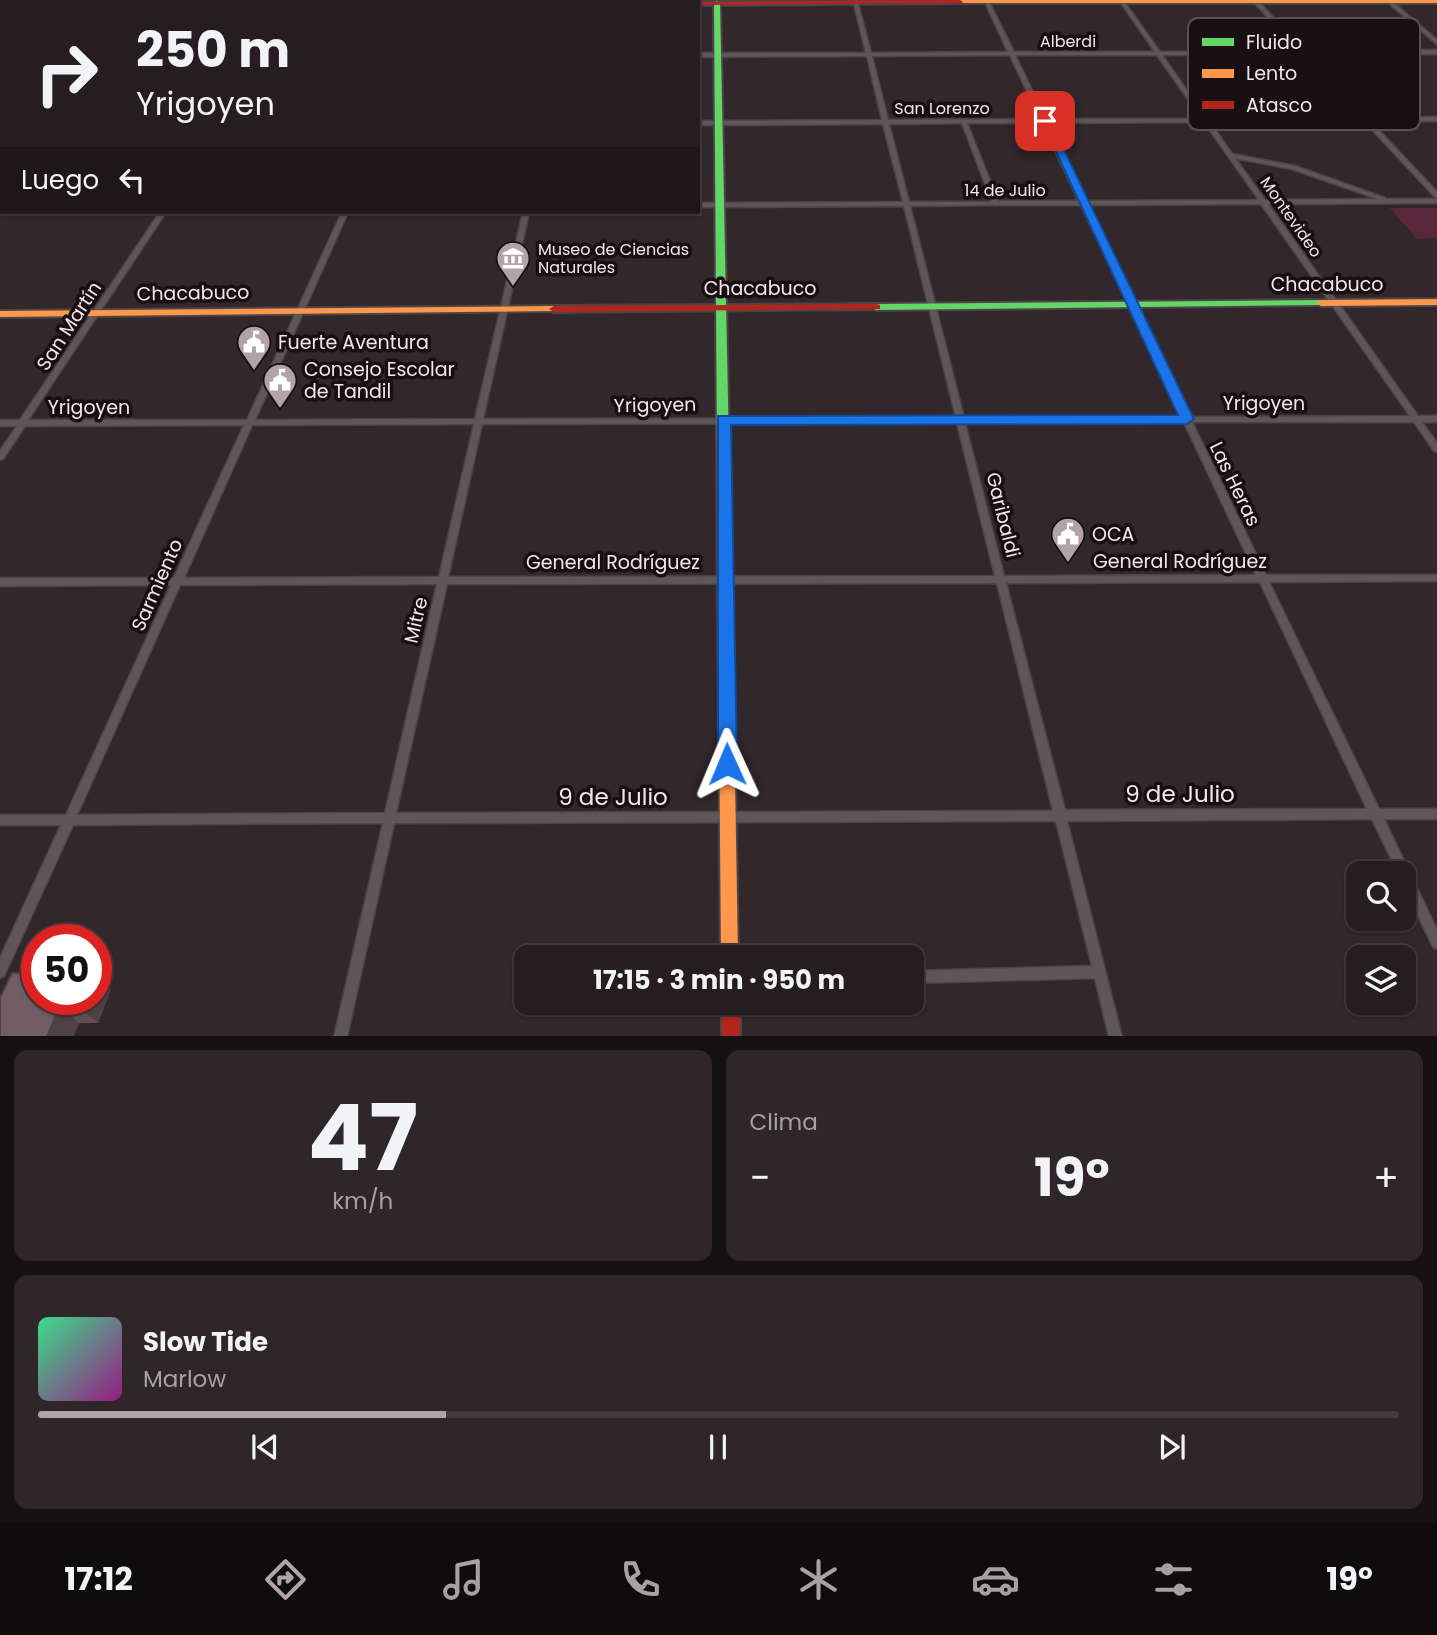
<!DOCTYPE html>
<html lang="es">
<head>
<meta charset="utf-8">
<style>
	body { margin:0; font-family:Poppins,sans-serif; background:#2e2629; color:#f1f3f6; height:100vh; display:flex; flex-direction:column; font-size:26px; white-space:nowrap }
	* { box-sizing:border-box; margin:0 }
	p { font-size:23px; color:#a4a2a5 }
	.icon { flex:none; width:38px; height:38px; fill:none; stroke:currentColor; stroke-width:2; stroke-linecap:round; stroke-linejoin:round }
	.map { position:relative; height:1036px; overflow:hidden }
	.side { display:flex; flex-direction:column; gap:14px; padding:14px; background:#151012; flex:1 }
	.side>* { flex:none }
	.top-card { position:absolute; left:0px; top:0px; width:700px; height:214px; box-shadow:0 2px 5px #0004,0 0 0 2px #423b3e; background:#261d20; color:#f1f3f6; overflow:hidden }
	.tools { position:absolute; left:1346px; top:861px; display:grid; gap:14px }
	.tools a { display:grid; place-items:center; width:70px; height:70px; border-radius:14px; background:#261d20; box-shadow:0 2px 5px #0004,0 0 0 2px #423b3e; font-size:35px }
	.speed { position:absolute; left:21px; top:924px; display:flex; gap:14px; font-size:35px; font-weight:700; text-align:center }
	.speed>* { display:grid; place-content:center; width:91px; height:91px; border-radius:50%; background:#261d20; box-shadow:0 2px 5px #0004,0 0 0 2px #423b3e; line-height:1 }
	.speed .limit { border:10px solid #d22; background:#fff; color:#111 }
	.pin { position:absolute; display:grid; place-items:center; width:60px; height:60px; color:#fff; margin:-30px; border-radius:14px; box-shadow:0 4px 10px #0006 }
	.me { position:absolute; width:77px; margin:-38px; rotate:359deg; stroke-linejoin:round; filter:drop-shadow(0 0 5px #0008) }
	.turn { display:flex; align-items:center; gap:24px; height:147px; padding:0 21px; font-size:32px }
	.turn .icon { width:91px; height:91px; stroke-width:2.5 }
	.turn b { display:block; font-size:49px; line-height:60px }
	.then { display:flex; align-items:center; height:66px; padding:0 21px; background:#0003; gap:14px; font-size:26px }
	.big { font-size:52px; font-weight:700; line-height:1.1 }
	.side .card { flex:1; display:flex; flex-direction:column; justify-content:center; gap:10px; min-width:0; padding:0 24px; border-radius:14px; background:#2e2629 }
	.side .dial { align-items:center; gap:0 }
	.dial b { font-size:91px; line-height:1 }
	.song { display:flex; align-items:center; gap:21px }
	.cover { width:84px; height:84px; border-radius:10px; background:linear-gradient(135deg,hsl(150 70% 55%),hsl(310 70% 35%)) }
	.played { height:7px; border-radius:4px; background:linear-gradient(90deg,#b1a3a7 30%,#423b3e 30%) }
	.keys { display:flex; justify-content:space-around; direction:ltr }
	.heat { display:flex; justify-content:space-between; align-items:center; font-size:38px; direction:ltr }
	.side .tiles { flex:1; display:grid; gap:14px; grid-template-columns:1fr 1fr }
	.card:last-child { grid-column:span 2 }
	.trip { position:absolute; left:514px; top:945px; width:410px; height:70px; border-radius:14px; background:#261d20; box-shadow:0 2px 5px #0004,0 0 0 2px #423b3e; font-weight:700; line-height:70px; text-align:center }
	.menu { display:flex; height:112px; justify-content:space-around; align-items:center; background:#0f0c0d; color:#a4a2a5 }
	.menu .icon { width:49px; height:49px }
	.menu .selected { color:#b1a3a7 }
	.menu b { font-size:32px; color:#f1f3f6 }
	.map>svg:first-child { display:block }
</style>
</head>
<body>
<div class="map">
<svg width="1437" height="1037" viewBox="0 0 1437 1037">
	<rect width="100%" height="100%" fill="#32272a"/>
	<path fill="#58273a" d="M1390,208H1437V238L1417,239Z"/>
	<g fill="none" stroke-linecap="round" stroke-linejoin="round">
		<defs>
			<g id="street">
				<path d="M19,0H24L23,2H18Z"/>
				<path d="M169,0H174L173,2H168Z"/>
				<path d="M305,0H309L308,2H304Z"/>
				<path d="M439,0H443L442,2H438Z"/>
				<path d="M504,0H508L507,2H503Z"/>
				<path d="M572,0H576L575,2H571Z"/>
				<path d="M853,0H857L871,53L1008,52L984,0H988L1014,52H1155L1119,0H1123L1160,52L1299,51L1252,0H1257L1304,51L1437,50V54H1307L1367,118L1437,117V121H1370L1437,192V198L1435,197L1364,121L1210,122L1232,154L1295,166L1385,198L1386,199H1437V203L1268,204L1418,416H1437V422H1422L1437,443V452L1434,451L1414,422H1192L1266,575H1437V581L1269,582L1379,809H1437V819H1384L1437,930V949L1433,947L1404,886V873H1398L1372,819L1067,821L1122,1037H1109L1095,978L912,983V971L1092,966L1056,821L394,823L347,1037H334L383,823L73,825L4,976L0,978V958L61,825H0V815H66L171,585L0,586V578H174L244,425L25,426L3,459L0,460V451L17,426H0V420H20L160,212H166L28,420H247L342,212H348L255,420L475,419L523,212H529L483,419L956,418L904,206L698,207V203L903,202L883,124L698,125V121L882,120L867,56L698,57V53H866ZM1302,54L1361,118L1207,119L1162,55ZM1010,55L1040,119L888,120L872,56ZM1015,55H1157L1202,119H1046ZM1204,122L1259,200L1085,201L1048,123ZM962,123L992,202H909L889,124ZM967,123H1042L1079,201H998ZM1235,158L1292,169L1378,199L1265,200ZM1261,204L1410,416L1190,417L1087,205ZM994,205H1081L1181,417L964,418L910,206ZM1184,422L1256,575L1004,576L965,423ZM957,423L995,576L448,577L482,424ZM474,424L439,577L184,578L252,425ZM1260,582L1367,809L1065,810L1006,583ZM997,583L1053,811L396,813L447,584ZM437,584L385,813L77,815L180,585Z"/>
				<path d="M1385,0H1390L1437,40V44Z"/>
				<rect x="0" y="16" width="2" height="4"/>
				<rect x="0" y="56" width="2" height="4"/>
				<rect x="0" y="124" width="2" height="4"/>
				<path d="M2,185V190L0,191V186Z"/>
				<path d="M0,208H2L3,212H0Z"/>
			</g>
			<g id="fast">
				<path d="M717,1L720,3L732,599L730,603H720L718,599L714,3Z"/>
				<path d="M1321,300L1326,303L1324,305L876,310L871,307L876,304Z"/>
			</g>
			<g id="slow">
				<path d="M960,0H1437V3H958L957,2Z"/>
				<rect x="0" y="3" width="2" height="4"/>
				<path d="M1437,299V305L1321,306L1316,303L1321,300Z"/>
				<path d="M554,306L558,307V311L0,317V311Z"/>
				<path d="M725,594L730,595L732,599L738,957H721L718,599L720,595Z"/>
			</g>
			<g id="jam">
				<path d="M960,0L963,2L962,3L698,5V2H696Z"/>
				<path d="M876,304L880,305V309L554,312L549,309L554,306Z"/>
				<rect x="722" y="1003" width="18" height="34"/>
			</g>
		</defs>
		<use href="#street" stroke="#4e4447" stroke-width="3"/>
		<use href="#fast" stroke="#4e4447" stroke-width="4"/>
		<use href="#slow" stroke="#4e4447" stroke-width="4"/>
		<use href="#jam" stroke="#4e4447" stroke-width="4"/>
		<use href="#street" fill="#5e5658" fill-rule="evenodd"/>
		<use href="#fast" fill="#63d668" fill-rule="evenodd"/>
		<use href="#slow" fill="#ff974d" fill-rule="evenodd"/>
		<use href="#jam" fill="#b3261e" fill-rule="evenodd"/>
	</g>
	<path fill="#625056" d="M12,973L96,999V976L111,989L98,1023H79L73,1037H0Z"/>
	<g fill="#504146">
		<path d="M96,976L111,989L98,1023L79,1007L82,999H96Z"/>
		<path d="M59,1007L79,1023L73,1037H47Z"/>
	</g>
	<path fill="#725d64" stroke="#504146" stroke-width="2" d="M12,973H37V999H82L79,1007H59L47,1037H0V998Z"/>
	<path fill="#1a73e8" stroke="#114b97" stroke-width="2" d="M1041,119L1050,121L1194,419L1187,424L731,425L737,764L734,770L727,773L721,770L718,764V416L1178,415Z"/>
	<defs>
		<symbol id="museum-pin" viewBox="-11 -11 22 30"><path d="M0 17L-7.5 6A9.5 9.5 0 1 1 7.5 6Z" fill="#b1a3a7" stroke="#180f12"/><path d="M0-6L6-3V-2H-6V-3ZM-5-1h2V3h-2ZM-1-1h2V3h-2ZM3-1h2V3H3ZM-6 4H6V6H-6Z" fill="#fff"/></symbol>
		<symbol id="civic-pin" viewBox="-11 -11 22 30"><path d="M0 17L-7.5 6A9.5 9.5 0 1 1 7.5 6Z" fill="#b1a3a7" stroke="#180f12"/><path d="M-.6-6.5H3V-4.5H.6V-3L4-1V1h2V6H-6V1h2V-1L-.6-3ZM-1.2 2.5V6h2.4V2.5Z" fill="#fff"/></symbol>
	</defs>
	<g fill-rule="evenodd">
		<use href="#museum-pin" x="494" y="239" width="38" height="52"/>
		<use href="#civic-pin" x="235" y="323" width="38" height="52"/>
		<use href="#civic-pin" x="261" y="361" width="38" height="52"/>
		<use href="#civic-pin" x="1049" y="515" width="38" height="52"/>
	</g>
	<g text-anchor="middle" dominant-baseline="central" stroke-width="7" stroke-linejoin="round" paint-order="stroke">
		<g font-size="16" fill="#f5e6eb" stroke="#180f12">
			<text x="1068" y="41">Alberdi</text>
			<text x="942" y="108">San Lorenzo</text>
			<text x="1005" y="190">14 de Julio</text>
			<text transform="translate(1291 217) rotate(55)">Montevideo</text>
		</g>
		<g font-size="16" fill="#f5e6eb" stroke="#180f12" text-anchor="start">
			<text x="538" y="249">Museo de Ciencias<tspan x="538" dy="18">Naturales</tspan></text>
		</g>
		<g font-size="19" fill="#f5e6eb" stroke="#180f12">
			<text x="1327" y="284">Chacabuco</text>
			<text x="760" y="288">Chacabuco</text>
			<text transform="translate(193 293) rotate(-1)">Chacabuco</text>
			<text transform="translate(69 326) rotate(-57)">San Martín</text>
			<text x="1264" y="403">Yrigoyen</text>
			<text transform="translate(655 405) rotate(-1)">Yrigoyen</text>
			<text x="89" y="407">Yrigoyen</text>
			<text transform="translate(1235 484) rotate(64)">Las Heras</text>
			<text transform="translate(1003 515) rotate(76)">Garibaldi</text>
			<text x="1180" y="561">General Rodríguez</text>
			<text x="613" y="562">General Rodríguez</text>
			<text transform="translate(157 585) rotate(-66)">Sarmiento</text>
			<text transform="translate(416 620) rotate(-77)">Mitre</text>
		</g>
		<g font-size="19" fill="#f5e6eb" stroke="#180f12" text-anchor="start">
			<text x="278" y="342">Fuerte Aventura</text>
			<text x="304" y="369">Consejo Escolar<tspan x="304" dy="22">de Tandil</tspan></text>
			<text x="1092" y="534">OCA</text>
		</g>
		<g font-size="23" fill="#f5e6eb" stroke="#180f12">
			<text x="1180" y="794">9 de Julio</text>
			<text x="613" y="797">9 de Julio</text>
		</g>
	</g>
	<rect x="1188" y="18" width="232" height="112" rx="10" fill="#180f12" stroke="#5a5053" stroke-width="2"/>
	<rect x="1202" y="38" width="32" height="8" fill="#63d668"/>
	<rect x="1202" y="69" width="32" height="9" fill="#ff974d"/>
	<rect x="1202" y="101" width="32" height="8" fill="#b3261e"/>
	<g font-size="19" fill="#f5e6eb">
		<text x="1246" y="49">Fluido</text>
		<text x="1246" y="80">Lento</text>
		<text x="1246" y="112">Atasco</text>
	</g>
</svg>
<div class="tools">
<a><svg class="icon" aria-label="search" viewBox="0 0 24 24"><circle cx="10" cy="10" r="6"/><path d="M15 15l6 6"/></svg></a>
<a><svg class="icon" aria-label="layers" viewBox="0 0 24 24"><path d="M12 4l9 5-9 5-9-5zM3 14l9 5 9-5"/></svg></a>
</div>
<div class="speed"><div class="limit">50</div></div>
<div class="pin" style="left:1045px;top:121px;background:#d93025"><svg class="icon" aria-label="arrive" viewBox="0 0 24 24"><path d="M6 21V4h12l-3 4 3 4H6"/></svg></div>
<svg class="me" style="left:727px;top:764px" viewBox="-20 -20 40 40"><path d="M0-17L14 15 0 8-14 15z" fill="#1a73e8" stroke="#fff" stroke-width="4"/></svg>
<div class="trip">17:15 · 3 min · 950 m</div>
<div class="top-card">
<div class="turn"><svg class="icon" aria-label="right" viewBox="0 0 24 24"><path d="M7 20v-9h11M14 6l5 5-5 5"/></svg><div><b>250 m</b>Yrigoyen</div></div>
<div class="then">Luego<svg class="icon" aria-label="left" viewBox="0 0 24 24"><path d="M17 20v-9H6M10 6l-5 5 5 5"/></svg></div>
</div>
</div>
<section class="side">
<div class="tiles">
<div class="card dial"><b>47</b><p>km/h</p></div>
<div class="card"><p>Clima</p>
<div class="heat"><a>−</a><b class="big">19°</b><a>+</a></div>
</div>
<div class="card">
<div class="song"><i class="cover"></i><div><b>Slow Tide</b><p>Marlow</p></div></div>
<div class="played"></div>
<div class="keys"><svg class="icon" aria-label="previous" viewBox="0 0 24 24"><path d="M18 5L8 12l10 7zM5 5v14"/></svg><svg class="icon" aria-label="pause" viewBox="0 0 24 24"><path d="M8 5v14M16 5v14"/></svg><svg class="icon" aria-label="next" viewBox="0 0 24 24"><path d="M6 5l10 7-10 7zM19 5v14"/></svg></div>
</div>
</div>
</section>
<nav class="menu">
<b>17:12</b>
<svg class="icon selected" aria-label="directions" viewBox="0 0 24 24"><path d="M12 3l9 9-9 9-9-9zM9 14v-3h6M13 9l2 2-2 2"/></svg>
<svg class="icon" aria-label="music" viewBox="0 0 24 24"><path d="M9 18V5l10-2v13"/><circle cx="6" cy="18" r="3"/><circle cx="16" cy="16" r="3"/></svg>
<svg class="icon" aria-label="phone" viewBox="0 0 24 24"><path d="M5 4h4l2 5-3 2q2 4 5 5l2-3 5 2v4C11 20 4 13 5 4z"/></svg>
<svg class="icon" aria-label="climate" viewBox="0 0 24 24"><path d="M12 3v18M4 7l16 10M4 17L20 7"/></svg>
<svg class="icon" aria-label="car" viewBox="0 0 24 24"><path d="M5 17H2v-5l4-1 3-4h7l3 4 3 1v5h-3M9 17h6M6 11h13"/><circle cx="7" cy="17" r="2"/><circle cx="17" cy="17" r="2"/></svg>
<svg class="icon" aria-label="filters" viewBox="0 0 24 24"><path d="M4 7h16M4 17h16"/><circle cx="9" cy="7" r="2"/><circle cx="15" cy="17" r="2"/></svg>
<b>19°</b>
</nav>
</body>
</html>
